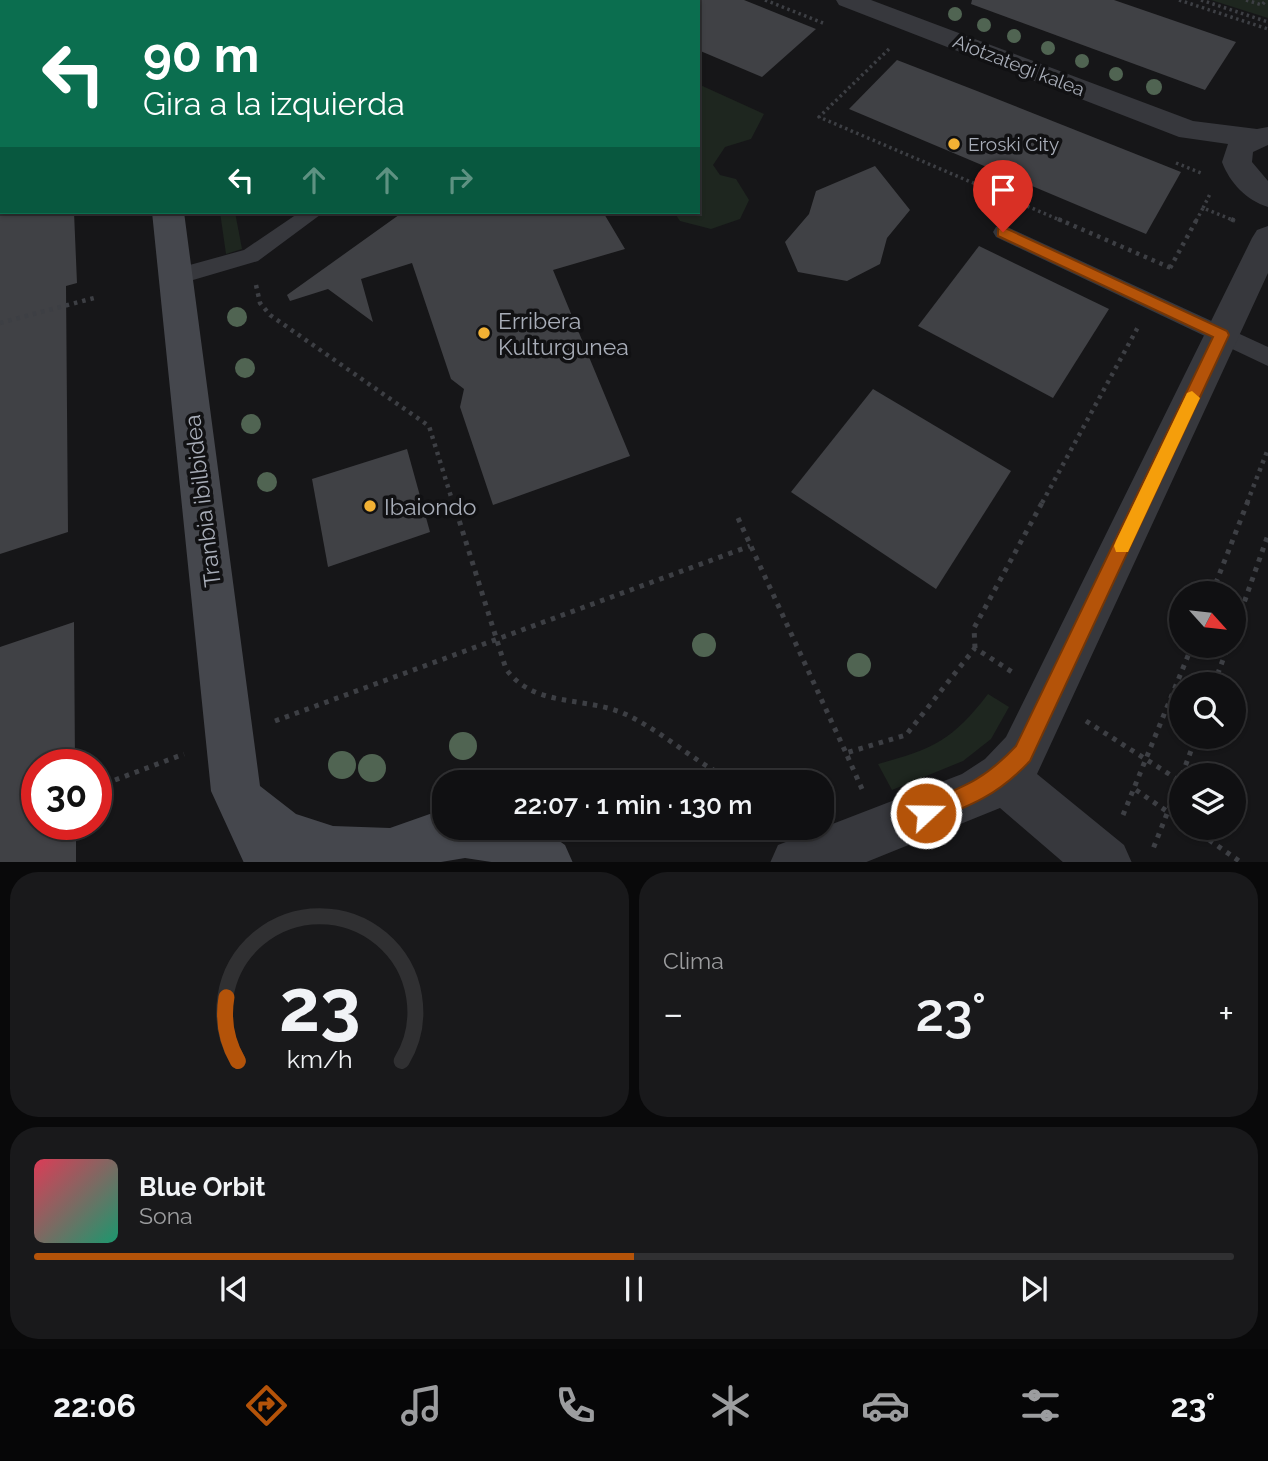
<!DOCTYPE html>
<html lang="es">
<head>
<meta charset="utf-8">
<style>
	body { margin:0; font-family:Raleway,sans-serif; background:#19191b; color:#f1f3f6; height:100vh; display:flex; flex-direction:column; font-size:26px; white-space:nowrap }
	* { box-sizing:border-box; margin:0 }
	p { font-size:23px; color:#9c9d9f }
	.icon { flex:none; width:38px; height:38px; fill:none; stroke:currentColor; stroke-width:2; stroke-linecap:round; stroke-linejoin:round }
	.map { position:relative; height:862px; overflow:hidden }
	.panel { display:flex; flex-direction:column; gap:10px; padding:10px; background:#09090a; flex:1 }
	.panel>* { flex:none }
	.top-card { position:absolute; left:0px; top:0px; width:700px; height:214px; box-shadow:0 2px 5px #0004,0 0 0 2px #303032; background:#0b6e4f; color:#fff; overflow:hidden }
	.needle { width:46px; rotate:117deg }
	.controls { position:absolute; left:1169px; top:581px; display:grid; gap:14px }
	.controls a { display:grid; place-items:center; width:77px; height:77px; border-radius:50%; background:#101012; box-shadow:0 2px 5px #0004,0 0 0 2px #303032; font-size:35px }
	.speed { position:absolute; left:21px; top:749px; display:flex; gap:14px; font-size:35px; font-weight:700; text-align:center }
	.speed>* { display:grid; place-content:center; width:91px; height:91px; border-radius:50%; background:#101012; box-shadow:0 2px 5px #0004,0 0 0 2px #303032; line-height:1 }
	.speed .limit { border:10px solid #d22; background:#fff; color:#111 }
	.pin { position:absolute; display:grid; place-items:center; width:60px; height:60px; color:#fff; margin:-72px -30px; border-radius:50% 50% 50% 0; rotate:-45deg; box-shadow:0 0 7px #0007 }
	.pin .icon { rotate:45deg }
	.me { position:absolute; width:77px; margin:-38px; rotate:69deg; stroke-linejoin:round; filter:drop-shadow(0 0 5px #0008) }
	.turn { display:flex; align-items:center; gap:24px; height:147px; padding:0 28px; font-size:32px }
	.turn .icon { width:91px; height:91px; stroke-width:2.5 }
	.turn b { display:block; font-size:49px; line-height:60px }
	.lanes { display:flex; align-items:center; height:66px; padding:0 28px; background:#0003; justify-content:center; gap:35px; direction:ltr }
	.lanes .off { opacity:.35 }
	.big { font-size:52px; font-weight:600; line-height:1.1 }
	.panel .widget { flex:1; display:flex; flex-direction:column; justify-content:center; gap:10px; min-width:0; padding:0 24px; border-radius:28px; background:#19191b }
	.panel .dial { align-items:center; gap:0 }
	.dial svg { height:182px; overflow:visible; fill:none; stroke:#303032; stroke-width:7; stroke-linecap:round; text-anchor:middle }
	.dial text { fill:#f1f3f6; stroke:none }
	.song { display:flex; align-items:center; gap:21px }
	.cover { width:84px; height:84px; border-radius:10px; background:linear-gradient(135deg,hsl(350 70% 55%),hsl(160 70% 35%)) }
	.played { height:7px; border-radius:4px; background:linear-gradient(90deg,#b45309 50%,#303032 50%) }
	.keys { display:flex; justify-content:space-around; direction:ltr }
	.heat { display:flex; justify-content:space-between; align-items:center; font-size:38px; direction:ltr }
	.panel .tiles { flex:1; display:grid; gap:10px; grid-template-columns:1fr 1fr }
	.widget:last-child { grid-column:span 2 }
	.trip { position:absolute; left:432px; top:770px; width:402px; height:70px; border-radius:28px; background:#101012; box-shadow:0 2px 5px #0004,0 0 0 2px #303032; font-weight:600; line-height:70px; text-align:center }
	.dock { display:flex; height:112px; justify-content:space-around; align-items:center; background:#060607; color:#9c9d9f }
	.dock .icon { width:49px; height:49px }
	.dock .active { color:#b45309 }
	.dock b { font-size:32px; color:#f1f3f6 }
	.map>svg:first-child { display:block }
</style>
</head>
<body>
<div class="map">
<svg width="1268" height="863" viewBox="0 0 1268 863">
	<rect width="100%" height="100%" fill="#161618"/>
	<g fill="#1e261f">
		<path d="M1211,0H1268V18Z"/>
		<path d="M698,84L764,114L751,139L725,147L713,165L720,175L736,179L749,200L740,219L711,229L680,221L674,212H698Z"/>
		<path d="M220,212H235L242,249L226,254Z"/>
		<path d="M988,694L1009,707L991,739L963,761L892,790L878,764C933,749 953,740 988,694Z"/>
	</g>
	<g fill="none" stroke-linecap="round" stroke-linejoin="round">
		<path fill="#2c353c" fill-rule="evenodd" d="M422,0H432L421,2Z"/>
	</g>
	<g fill="#404145">
		<path d="M698,0H744L816,29L762,77L698,50Z"/>
		<path d="M972,0H1114L1236,42L1205,90L971,4Z"/>
		<path d="M897,60L977,91L1181,172L1146,234L849,109Z"/>
		<path d="M875,166L910,210L887,238L880,264L847,281L798,272L785,242L809,214L816,191Z"/>
		<path d="M0,212H74L77,283L66,286L68,532L0,554Z"/>
		<path d="M403,212H452L457,215L469,212H603L625,249L553,270L630,456L493,505L460,407L464,389L451,379L412,263L361,279L373,322L328,289L290,301L287,295Z"/>
		<path d="M979,246L1109,309L1053,398L918,326Z"/>
		<path d="M873,389L1011,471L936,589L791,492Z"/>
		<path d="M407,449L430,532L328,567L312,479Z"/>
		<path d="M74,622L75,765H37V824H76V863H0V647Z"/>
	</g>
	<g fill="none" stroke-linecap="round" stroke-linejoin="round">
		<g stroke="#3d3f44" stroke-width="3.5" stroke-dasharray="2.5 3.5" stroke-linecap="butt">
			<path d="M561,0L565,2"/>
			<path d="M765,0L823,23"/>
			<path d="M1179,0L1268,29"/>
			<path d="M1201,0L1268,22"/>
			<path d="M1246,0L1262,5L1266,0"/>
			<path d="M889,49L819,117L1062,221"/>
			<path d="M1176,163L1201,173"/>
			<path d="M1203,208L1211,192"/>
			<path d="M1196,221L1203,208L1235,221"/>
		</g>
		<g stroke="#3d3f44" stroke-width="4.5" stroke-dasharray="3.5 5" stroke-linecap="butt">
			<path d="M1058,219L1171,268"/>
			<path d="M1231,219L1235,221"/>
			<path d="M1170,268L1197,219"/>
			<path d="M256,285L260,303L270,315L429,426L453,503"/>
			<path d="M0,323L94,298"/>
			<path d="M1042,503L1138,327"/>
			<path d="M1247,503L1268,449"/>
		</g>
		<g stroke="#3d3f44" stroke-width="5" stroke-dasharray="4.5 6" stroke-linecap="butt">
			<path d="M453,501L506,669C534,708 585,696 625,714C664,732 696,764 736,782"/>
			<path d="M738,518L846,753"/>
			<path d="M1212,593L1248,501"/>
			<path d="M1234,631L1268,535"/>
			<path d="M975,648L974,628L1043,501"/>
			<path d="M1214,684L1228,646"/>
			<path d="M275,721L750,546"/>
			<path d="M1086,721L1180,781L1153,849"/>
			<path d="M1182,775L1196,737"/>
			<path d="M115,780L184,754"/>
			<path d="M862,789L846,753L906,735L975,648L1012,672"/>
			<path d="M822,790L833,798"/>
			<path d="M1136,790L1181,821"/>
			<path d="M1123,815L1192,646"/>
			<path d="M1192,828L1242,863"/>
		</g>
		<g fill="#37383d" fill-rule="evenodd">
			<path d="M148,0H172L147,2Z"/>
			<path d="M300,212H324L258,261L176,285L168,283L165,277L168,271L244,250Z"/>
			<path d="M1003,225L1268,347V366L996,237L993,232L996,227Z"/>
		</g>
		<g fill="#37383d" fill-rule="evenodd">
			<path d="M836,0H871L1193,121L1257,129L1268,127V145L1253,152L1252,162L1268,181V207C1246,200 1230,183 1222,162L1228,144L1179,137L839,5Z"/>
			<path d="M1268,226V273L1037,774L1124,845L1132,863H1064L1000,808L864,863H770L778,845L962,774L985,759L1006,737L1252,238L1257,230Z"/>
		</g>
		<g fill="#45474d" fill-rule="evenodd">
			<rect x="132" y="0" width="24" height="2"/>
			<path d="M152,212H184L260,786L296,814L333,826L390,828L444,809V828H541L565,845L573,863H498L465,858L435,863H244L211,791Z"/>
		</g>
	</g>
	<g fill="#506452">
		<circle cx="955" cy="14" r="7"/>
		<circle cx="984" cy="25" r="7"/>
		<circle cx="1014" cy="36" r="7"/>
		<circle cx="1048" cy="48" r="7"/>
		<circle cx="1082" cy="61" r="7"/>
		<circle cx="1116" cy="74" r="7"/>
		<circle cx="1154" cy="87" r="8"/>
		<circle cx="237" cy="317" r="10"/>
		<circle cx="245" cy="368" r="10"/>
		<circle cx="251" cy="424" r="10"/>
		<circle cx="267" cy="482" r="10"/>
		<circle cx="704" cy="645" r="12"/>
		<circle cx="859" cy="665" r="12"/>
		<circle cx="463" cy="746" r="14"/>
		<circle cx="342" cy="765" r="14"/>
		<circle cx="372" cy="768" r="14"/>
	</g>
	<path fill="#b45309" stroke="#753606" stroke-width="2" d="M1003,227L1227,331L1229,335L1030,761C997,796 970,806 926,823L919,820L916,813L919,805C962,787 982,782 1016,746L1213,337L998,236V229Z"/>
	<path fill="#f59e0b" d="M1192,391L1200,398L1128,552H1116L1114,546L1116,541L1187,393Z"/>
	<g fill="#f2b134" stroke="#111113" stroke-width="2.5">
		<circle cx="954" cy="144" r="7"/>
		<circle cx="484" cy="333" r="7"/>
		<circle cx="370" cy="506" r="7"/>
	</g>
	<g text-anchor="middle" dominant-baseline="central" stroke-width="7" stroke-linejoin="round" paint-order="stroke">
		<g font-size="19" fill="#a8adb8" stroke="#111113">
			<text transform="translate(1019 65) rotate(21)">Aiotzategi kalea</text>
		</g>
		<g font-size="19" fill="#a8adb8" stroke="#111113" text-anchor="start">
			<text x="968" y="144">Eroski City</text>
		</g>
		<g font-size="23" fill="#a8adb8" stroke="#111113" text-anchor="start">
			<text x="498" y="320">Erribera<tspan x="498" dy="26">Kulturgunea</tspan></text>
			<text x="384" y="506">Ibaiondo</text>
		</g>
		<g font-size="23" fill="#a8adb8" stroke="#111113">
			<text transform="translate(202 501) rotate(-97)">Tranbia ibilbidea</text>
		</g>
	</g>
</svg>
<div class="controls">
<a><svg class="needle" viewBox="-14 -14 28 28"><path d="M0-13l5 13h-10z" fill="#e53935"/><path d="M0 13l5-13h-10z" fill="#9c9d9f"/></svg></a>
<a><svg class="icon" aria-label="search" viewBox="0 0 24 24"><circle cx="10" cy="10" r="6"/><path d="M15 15l6 6"/></svg></a>
<a><svg class="icon" aria-label="layers" viewBox="0 0 24 24"><path d="M12 4l9 5-9 5-9-5zM3 14l9 5 9-5"/></svg></a>
</div>
<div class="speed"><div class="limit">30</div></div>
<div class="pin" style="left:1003px;top:232px;background:#d93025"><svg class="icon" aria-label="arrive" viewBox="0 0 24 24"><path d="M6 21V4h12l-3 4 3 4H6"/></svg></div>
<svg class="me" style="left:926px;top:813px" viewBox="-20 -20 40 40"><circle r="17" fill="#b45309" stroke="#fff" stroke-width="3"/><path d="M0-11L8 9 0 5-8 9z" fill="#fff"/></svg>
<div class="trip">22:07 · 1 min · 130 m</div>
<div class="top-card">
<div class="turn"><svg class="icon" aria-label="left" viewBox="0 0 24 24"><path d="M17 20v-9H6M10 6l-5 5 5 5"/></svg><div><b>90 m</b>Gira a la izquierda</div></div>
<div class="lanes"><svg class="icon" aria-label="left" viewBox="0 0 24 24"><path d="M17 20v-9H6M10 6l-5 5 5 5"/></svg><svg class="icon off" aria-label="ahead" viewBox="0 0 24 24"><path d="M12 20V5M6 11l6-6 6 6"/></svg><svg class="icon off" aria-label="ahead" viewBox="0 0 24 24"><path d="M12 20V5M6 11l6-6 6 6"/></svg><svg class="icon off" aria-label="right" viewBox="0 0 24 24"><path d="M7 20v-9h11M14 6l5 5-5 5"/></svg></div>
</div>
</div>
<section class="panel">
<div class="tiles">
<div class="widget dial"><svg viewBox="0 0 100 80">
<path d="M14 69A42 42 0 1 1 86 69"/>
<path d="M14 69A42 42 0 0 1 9 41" stroke="#b45309"/>
<text x="50" y="56" font-size="32" font-weight="700">23</text>
<text x="50" y="72" font-size="11">km/h</text>
</svg></div>
<div class="widget"><p>Clima</p>
<div class="heat"><a>−</a><b class="big">23°</b><a>+</a></div>
</div>
<div class="widget">
<div class="song"><i class="cover"></i><div><b>Blue Orbit</b><p>Sona</p></div></div>
<div class="played"></div>
<div class="keys"><svg class="icon" aria-label="previous" viewBox="0 0 24 24"><path d="M18 5L8 12l10 7zM5 5v14"/></svg><svg class="icon" aria-label="pause" viewBox="0 0 24 24"><path d="M8 5v14M16 5v14"/></svg><svg class="icon" aria-label="next" viewBox="0 0 24 24"><path d="M6 5l10 7-10 7zM19 5v14"/></svg></div>
</div>
</div>
</section>
<nav class="dock">
<b>22:06</b>
<svg class="icon active" aria-label="directions" viewBox="0 0 24 24"><path d="M12 3l9 9-9 9-9-9zM9 14v-3h6M13 9l2 2-2 2"/></svg>
<svg class="icon" aria-label="music" viewBox="0 0 24 24"><path d="M9 18V5l10-2v13"/><circle cx="6" cy="18" r="3"/><circle cx="16" cy="16" r="3"/></svg>
<svg class="icon" aria-label="phone" viewBox="0 0 24 24"><path d="M5 4h4l2 5-3 2q2 4 5 5l2-3 5 2v4C11 20 4 13 5 4z"/></svg>
<svg class="icon" aria-label="climate" viewBox="0 0 24 24"><path d="M12 3v18M4 7l16 10M4 17L20 7"/></svg>
<svg class="icon" aria-label="car" viewBox="0 0 24 24"><path d="M5 17H2v-5l4-1 3-4h7l3 4 3 1v5h-3M9 17h6M6 11h13"/><circle cx="7" cy="17" r="2"/><circle cx="17" cy="17" r="2"/></svg>
<svg class="icon" aria-label="filters" viewBox="0 0 24 24"><path d="M4 7h16M4 17h16"/><circle cx="9" cy="7" r="2"/><circle cx="15" cy="17" r="2"/></svg>
<b>23°</b>
</nav>
</body>
</html>
